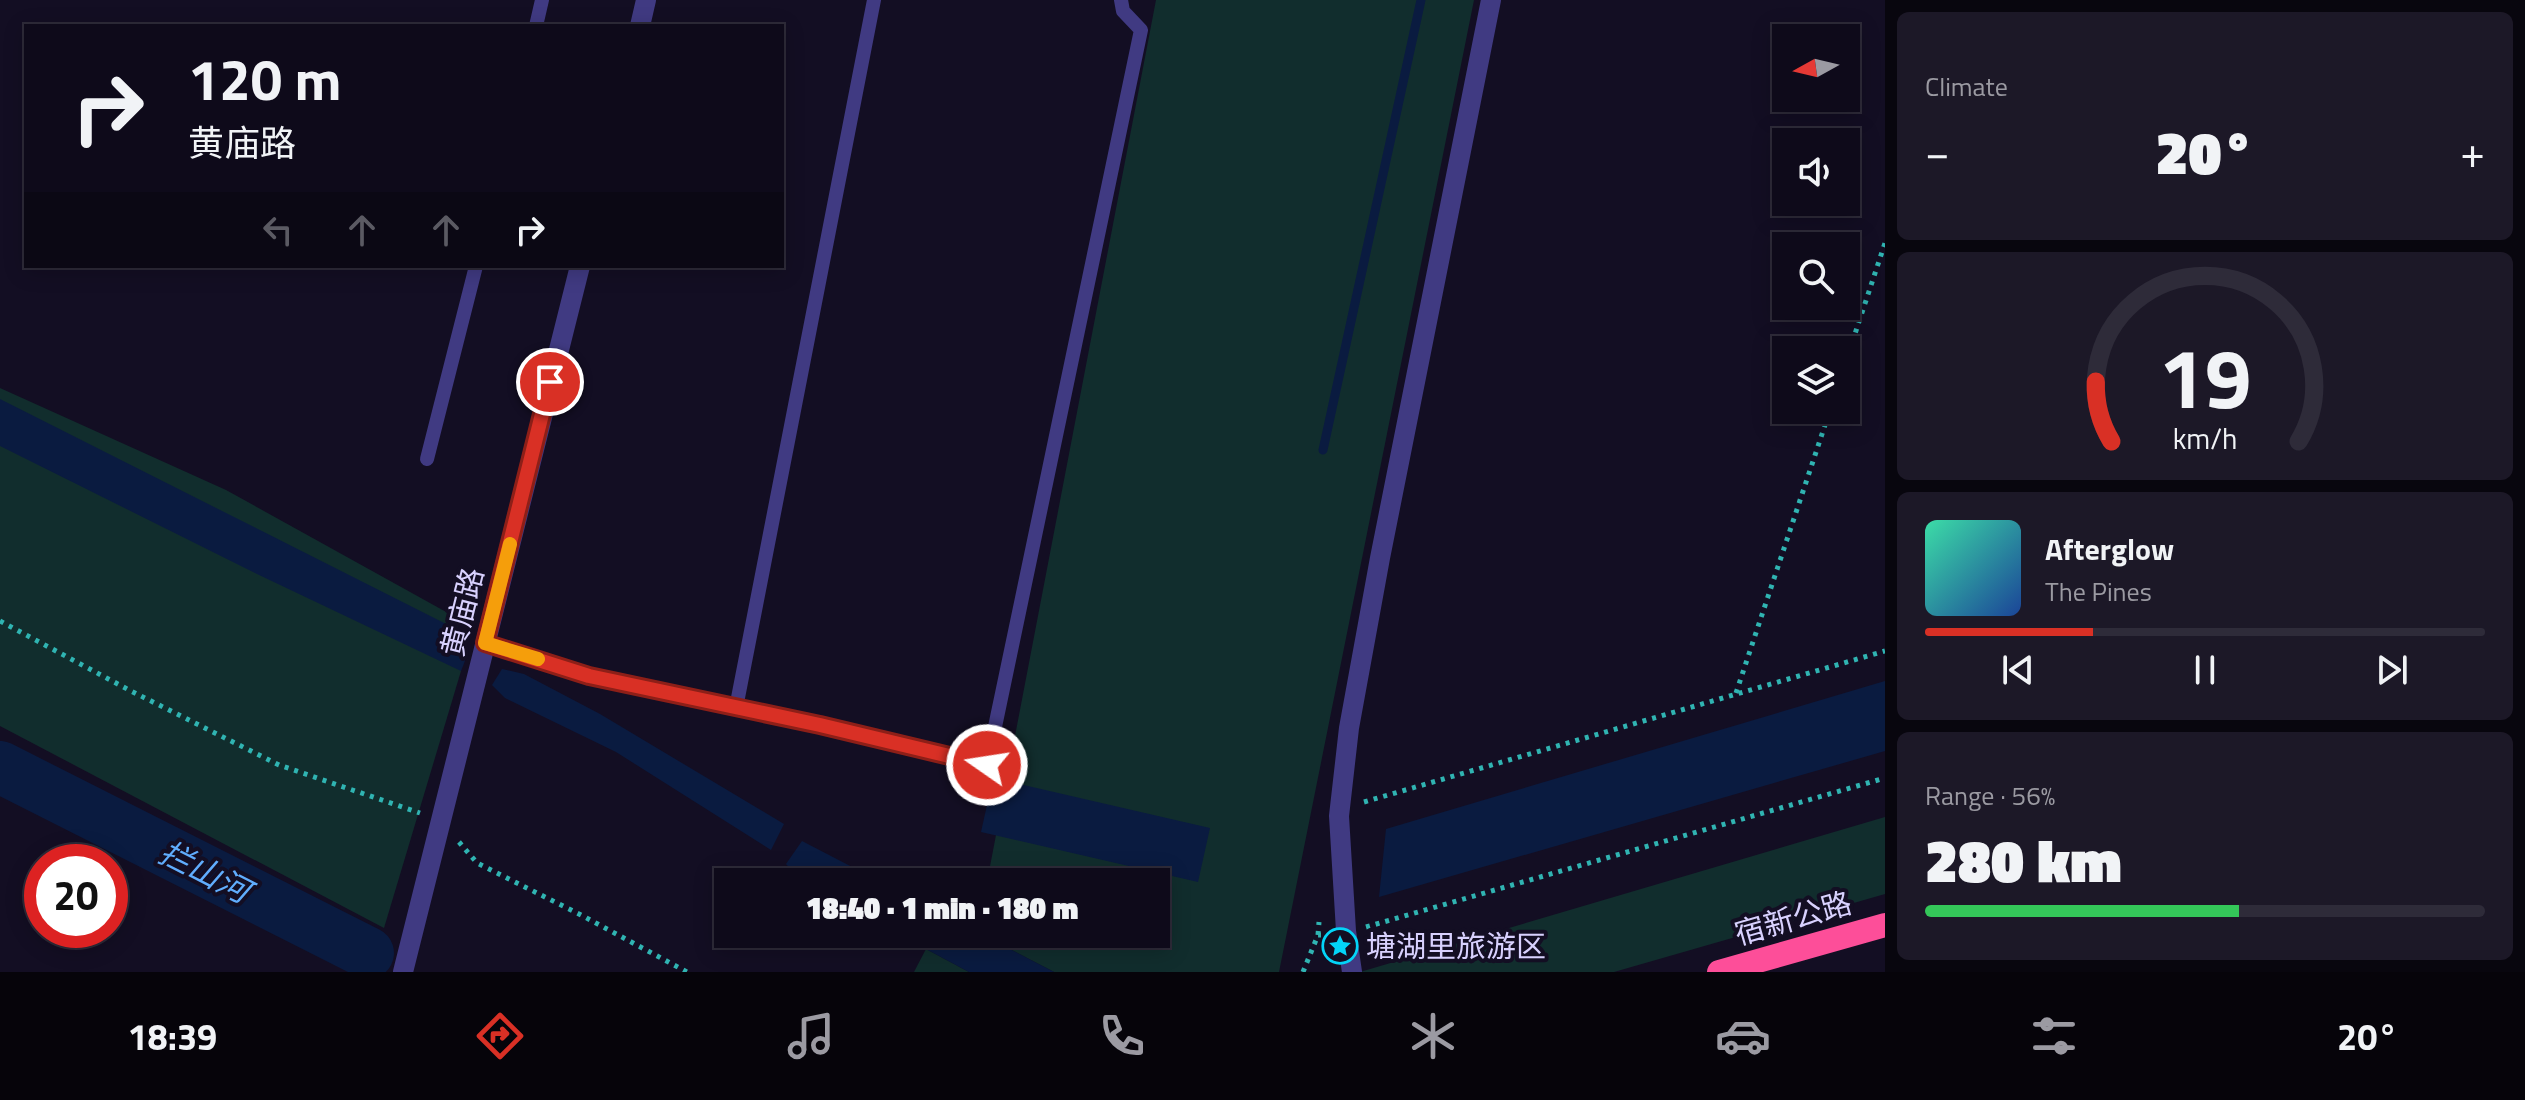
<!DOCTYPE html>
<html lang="en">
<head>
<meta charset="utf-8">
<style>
	body { margin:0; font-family:"Titillium Web","Noto Sans SC",sans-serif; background:#1c1827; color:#f1f3f6; height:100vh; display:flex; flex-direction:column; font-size:30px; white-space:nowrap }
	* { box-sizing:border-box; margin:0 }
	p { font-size:26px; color:#9b9aa2 }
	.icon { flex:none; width:44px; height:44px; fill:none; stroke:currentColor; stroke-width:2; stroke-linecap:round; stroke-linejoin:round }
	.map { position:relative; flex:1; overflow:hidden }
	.details { display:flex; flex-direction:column; gap:12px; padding:12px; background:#08060e; width:640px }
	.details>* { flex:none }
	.guide { position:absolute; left:24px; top:24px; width:760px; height:244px; border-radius:0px; box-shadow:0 4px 20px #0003,0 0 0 2px #2e2b39; background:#0e0a1a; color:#f1f3f6; overflow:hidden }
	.needle { width:52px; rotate:262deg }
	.buttons { position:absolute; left:1772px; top:24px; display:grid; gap:16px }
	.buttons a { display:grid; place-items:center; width:88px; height:88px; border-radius:0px; background:#0e0a1a; box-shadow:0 4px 20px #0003,0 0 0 2px #2e2b39; font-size:40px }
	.speed { position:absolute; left:24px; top:844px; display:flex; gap:16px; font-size:40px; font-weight:700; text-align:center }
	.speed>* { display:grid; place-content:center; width:104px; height:104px; border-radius:50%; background:#0e0a1a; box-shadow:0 4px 20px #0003,0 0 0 2px #2e2b39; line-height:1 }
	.speed .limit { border:12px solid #d22; background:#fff; color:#111 }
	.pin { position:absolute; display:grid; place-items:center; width:68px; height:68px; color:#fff; margin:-34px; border:4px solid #fff; border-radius:50%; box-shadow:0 2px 8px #0007 }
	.me { position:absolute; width:88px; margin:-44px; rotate:283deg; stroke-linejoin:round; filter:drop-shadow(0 0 6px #0008) }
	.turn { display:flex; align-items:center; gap:28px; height:168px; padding:0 32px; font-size:36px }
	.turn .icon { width:104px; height:104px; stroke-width:2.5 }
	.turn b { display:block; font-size:56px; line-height:68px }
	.lanes { display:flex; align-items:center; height:76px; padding:0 32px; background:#0003; justify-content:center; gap:40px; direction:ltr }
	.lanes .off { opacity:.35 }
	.big { font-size:60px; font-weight:800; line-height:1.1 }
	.details .widget { flex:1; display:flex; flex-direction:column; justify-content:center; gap:12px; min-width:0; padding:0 28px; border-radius:12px; background:#1c1827 }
	.details .dial { align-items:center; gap:0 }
	.dial svg { height:208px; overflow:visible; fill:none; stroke:#2e2b39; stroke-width:7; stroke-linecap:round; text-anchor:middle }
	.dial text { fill:#f1f3f6; stroke:none }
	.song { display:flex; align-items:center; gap:24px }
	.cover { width:96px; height:96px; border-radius:12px; background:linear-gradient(135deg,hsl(160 70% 55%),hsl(220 70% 35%)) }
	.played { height:8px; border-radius:4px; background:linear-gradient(90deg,#d93025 30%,#2e2b39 30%) }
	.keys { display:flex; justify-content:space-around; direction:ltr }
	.heat { display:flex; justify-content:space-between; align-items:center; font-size:44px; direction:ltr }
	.charge { height:12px; border-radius:6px; background:linear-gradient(90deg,#34c759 56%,#2e2b39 0) }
	.trip { position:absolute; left:714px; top:868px; width:456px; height:80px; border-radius:0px; background:#0e0a1a; box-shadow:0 4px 20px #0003,0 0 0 2px #2e2b39; font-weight:800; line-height:80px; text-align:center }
	.tabs { display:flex; height:128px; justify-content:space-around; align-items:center; background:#06040a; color:#9b9aa2 }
	.tabs .icon { width:56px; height:56px }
	.tabs .current { color:#d93025 }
	.tabs b { font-size:36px; color:#f1f3f6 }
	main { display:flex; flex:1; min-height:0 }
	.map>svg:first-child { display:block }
</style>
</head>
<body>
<main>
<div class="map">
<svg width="1885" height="972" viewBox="0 0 1885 972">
	<rect width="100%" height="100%" fill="#130e23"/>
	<g fill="#112d2d">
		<path d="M1156,0H1474L1279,972H1054L981,934H1156V882H987Z"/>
		<path d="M0,388L226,490L457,618L461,671L384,928L0,726Z"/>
		<path d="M1885,817V894L1614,972H1360Z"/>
		<path d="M926,949L969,972H914Z"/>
	</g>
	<g fill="#0a1b40">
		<path d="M0,399L458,630C471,645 468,654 461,671L257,574L0,446Z"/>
		<path d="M502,669L524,674L600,714L784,824L771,850L616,752L505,698L492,685Z"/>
		<path d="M1885,681V751L1379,897L1386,829Z"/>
		<path d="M993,778L1210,828L1198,882L981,832Z"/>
		<path d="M802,841L881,882H802L786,864Z"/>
		<path d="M898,934H981L1054,972H969Z"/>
	</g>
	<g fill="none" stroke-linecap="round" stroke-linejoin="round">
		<path stroke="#0a1b40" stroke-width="9" d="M1323,450L1421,0"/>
		<path stroke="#0a1b40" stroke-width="52" d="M0,767L368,953"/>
		<g stroke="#30b4b2" stroke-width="5" stroke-dasharray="4 6" stroke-linecap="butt">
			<path d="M1846,361L1885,243"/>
			<path d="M0,621L129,690L279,765L420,813"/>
			<path d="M1736,693L1830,410"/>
			<path d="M1364,802L1885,651"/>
			<path d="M459,842L477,863L581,915L687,972"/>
			<path d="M1366,927L1885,778"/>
			<path d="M1318,935L1319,922"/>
			<path d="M1303,972L1318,935H1321"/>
		</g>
		<g stroke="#403a82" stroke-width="14">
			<path d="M536,26L542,0"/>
			<path d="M427,459L476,266"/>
			<path d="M485,643L589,676L820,725L987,765L1141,30L1123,11L1121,0"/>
			<path d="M736,708L874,0"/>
		</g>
		<g stroke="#403a82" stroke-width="20">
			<path d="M640,26L646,0"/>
			<path d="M403,972L580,266"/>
			<path d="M1352,972L1346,931L1339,816L1349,728L1380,558L1491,0"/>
		</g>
		<path stroke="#fd4e99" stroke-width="24" d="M1719,972L1885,925"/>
	</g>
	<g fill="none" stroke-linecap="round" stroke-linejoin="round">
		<defs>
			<path id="route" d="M550,382L485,643L589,676L820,725L987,765"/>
		</defs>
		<use href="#route" stroke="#8d1f18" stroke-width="20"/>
		<use href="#route" stroke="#d93025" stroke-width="14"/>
		<path stroke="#f59e0b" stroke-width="14" d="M510,544L485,643L538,659"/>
	</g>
	<defs>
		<symbol id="sight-ring" viewBox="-11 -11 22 22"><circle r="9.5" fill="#130e23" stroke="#03d4f8" stroke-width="1.5"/><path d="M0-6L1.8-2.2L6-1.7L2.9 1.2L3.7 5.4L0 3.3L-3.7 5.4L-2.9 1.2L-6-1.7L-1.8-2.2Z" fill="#03d4f8"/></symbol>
	</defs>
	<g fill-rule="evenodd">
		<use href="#sight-ring" x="1320" y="926" width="40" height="40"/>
	</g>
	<g text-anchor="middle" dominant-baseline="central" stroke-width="8" stroke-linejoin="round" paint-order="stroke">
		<g font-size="30" fill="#d8d1fe" stroke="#130e23">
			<text transform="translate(462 612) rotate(-76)">黄庙路</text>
			<text transform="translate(1793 918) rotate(-16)">宿新公路</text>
		</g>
		<g font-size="30" fill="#d8d1fe" stroke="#130e23" text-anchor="start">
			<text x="1366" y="946">塘湖里旅游区</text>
		</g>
		<g font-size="32" font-style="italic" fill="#60adfd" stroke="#130e23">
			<text transform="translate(205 871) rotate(27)">拦山河</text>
		</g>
	</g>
</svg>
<div class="buttons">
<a><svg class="needle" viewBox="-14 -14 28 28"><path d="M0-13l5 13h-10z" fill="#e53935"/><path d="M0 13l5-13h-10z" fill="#9b9aa2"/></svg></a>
<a><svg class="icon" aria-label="sound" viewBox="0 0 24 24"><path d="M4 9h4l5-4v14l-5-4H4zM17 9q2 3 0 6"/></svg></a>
<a><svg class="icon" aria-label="search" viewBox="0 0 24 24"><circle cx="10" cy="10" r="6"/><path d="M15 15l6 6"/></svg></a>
<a><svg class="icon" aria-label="layers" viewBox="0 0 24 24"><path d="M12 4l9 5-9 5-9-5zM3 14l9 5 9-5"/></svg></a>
</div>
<div class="speed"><div class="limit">20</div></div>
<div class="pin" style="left:550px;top:382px;background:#d93025"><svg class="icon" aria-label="arrive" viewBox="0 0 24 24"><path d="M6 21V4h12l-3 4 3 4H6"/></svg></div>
<svg class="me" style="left:987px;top:765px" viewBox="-20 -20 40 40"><circle r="17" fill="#d93025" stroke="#fff" stroke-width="3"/><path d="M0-11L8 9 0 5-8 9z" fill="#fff"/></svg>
<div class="trip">18:40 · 1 min · 180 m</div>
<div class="guide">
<div class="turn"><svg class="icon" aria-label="right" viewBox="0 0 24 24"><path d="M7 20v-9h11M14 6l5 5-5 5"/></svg><div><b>120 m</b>黄庙路</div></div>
<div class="lanes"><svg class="icon off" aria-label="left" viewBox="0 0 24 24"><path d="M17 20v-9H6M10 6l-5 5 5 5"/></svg><svg class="icon off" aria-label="ahead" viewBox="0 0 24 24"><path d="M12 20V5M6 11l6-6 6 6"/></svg><svg class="icon off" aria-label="ahead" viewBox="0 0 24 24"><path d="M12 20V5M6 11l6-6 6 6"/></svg><svg class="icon" aria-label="right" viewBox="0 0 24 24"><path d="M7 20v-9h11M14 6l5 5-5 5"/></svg></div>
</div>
</div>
<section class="details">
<div class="widget"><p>Climate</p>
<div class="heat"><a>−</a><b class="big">20°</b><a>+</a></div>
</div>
<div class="widget dial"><svg viewBox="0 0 100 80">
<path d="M14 69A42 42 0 1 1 86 69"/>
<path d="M14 69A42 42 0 0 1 8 46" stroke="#d93025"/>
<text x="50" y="56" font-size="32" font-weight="700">19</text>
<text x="50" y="72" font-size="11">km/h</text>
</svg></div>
<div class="widget">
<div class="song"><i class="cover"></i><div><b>Afterglow</b><p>The Pines</p></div></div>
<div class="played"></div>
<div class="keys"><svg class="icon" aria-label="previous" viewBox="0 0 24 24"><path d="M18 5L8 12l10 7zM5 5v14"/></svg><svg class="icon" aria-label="pause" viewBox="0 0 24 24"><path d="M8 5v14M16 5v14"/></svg><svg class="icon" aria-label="next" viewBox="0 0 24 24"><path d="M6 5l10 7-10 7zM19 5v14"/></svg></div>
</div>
<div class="widget"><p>Range · 56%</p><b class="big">280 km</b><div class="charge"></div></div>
</section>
</main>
<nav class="tabs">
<b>18:39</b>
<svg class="icon current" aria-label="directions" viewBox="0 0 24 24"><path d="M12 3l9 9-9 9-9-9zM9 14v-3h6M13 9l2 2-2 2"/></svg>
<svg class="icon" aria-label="music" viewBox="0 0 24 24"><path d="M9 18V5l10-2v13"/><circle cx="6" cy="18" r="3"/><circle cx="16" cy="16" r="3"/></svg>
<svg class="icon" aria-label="phone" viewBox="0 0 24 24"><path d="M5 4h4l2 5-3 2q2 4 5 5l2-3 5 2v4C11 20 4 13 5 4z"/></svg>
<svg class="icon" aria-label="climate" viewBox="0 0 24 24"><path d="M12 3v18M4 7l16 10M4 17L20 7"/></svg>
<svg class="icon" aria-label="car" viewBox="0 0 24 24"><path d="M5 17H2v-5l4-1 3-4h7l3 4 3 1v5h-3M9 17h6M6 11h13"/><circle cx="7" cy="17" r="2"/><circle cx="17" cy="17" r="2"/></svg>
<svg class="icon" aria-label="filters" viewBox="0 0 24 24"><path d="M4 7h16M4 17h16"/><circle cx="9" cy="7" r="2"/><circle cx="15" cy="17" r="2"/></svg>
<b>20°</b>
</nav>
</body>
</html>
